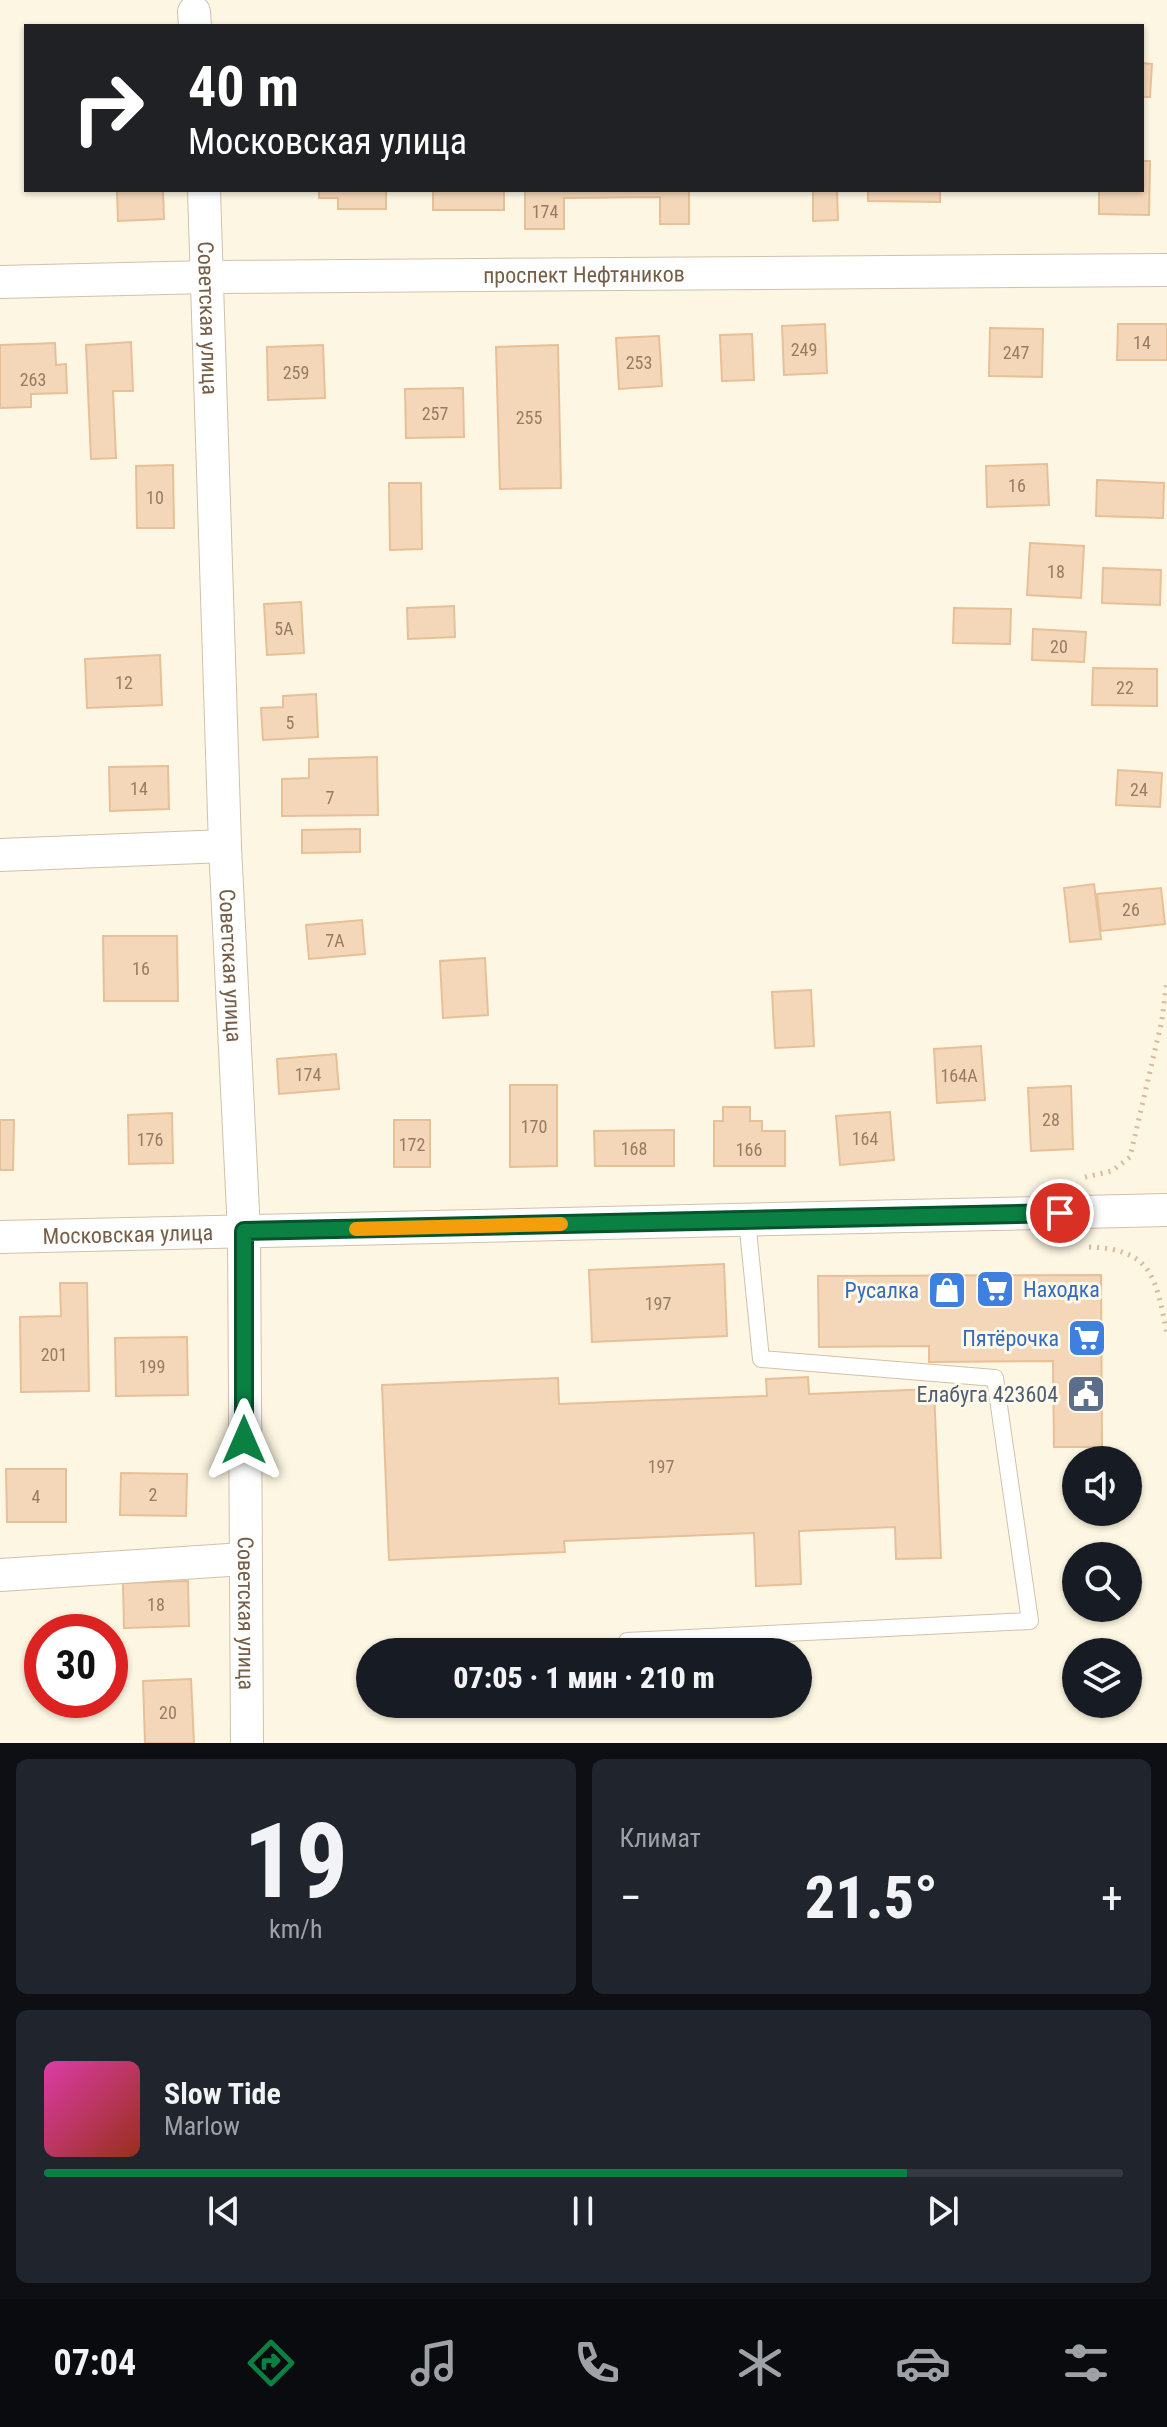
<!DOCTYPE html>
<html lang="ru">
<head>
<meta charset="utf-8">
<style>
	body { margin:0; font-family:"Roboto Condensed",sans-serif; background:#20242c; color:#f1f3f6; height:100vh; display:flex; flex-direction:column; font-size:30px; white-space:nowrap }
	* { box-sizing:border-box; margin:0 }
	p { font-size:26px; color:#9ea1a6 }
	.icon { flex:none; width:44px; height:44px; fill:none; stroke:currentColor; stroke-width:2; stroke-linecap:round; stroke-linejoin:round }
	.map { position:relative; height:1743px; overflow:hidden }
	.side { display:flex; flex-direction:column; gap:16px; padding:16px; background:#0d0f14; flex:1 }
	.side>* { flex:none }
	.hud { position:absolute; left:24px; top:24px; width:1120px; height:168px; border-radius:0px; box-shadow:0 2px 6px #0004; background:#202124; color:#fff; overflow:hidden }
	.fabs { position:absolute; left:1062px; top:1446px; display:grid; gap:16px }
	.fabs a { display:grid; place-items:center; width:80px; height:80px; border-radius:50%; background:#171b24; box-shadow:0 2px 6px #0004; font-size:40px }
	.speed { position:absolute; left:24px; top:1614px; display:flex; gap:16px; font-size:40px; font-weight:700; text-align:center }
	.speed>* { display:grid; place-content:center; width:104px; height:104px; border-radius:50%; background:#171b24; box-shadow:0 2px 6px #0004; line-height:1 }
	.speed .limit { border:12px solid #d22; background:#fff; color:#111 }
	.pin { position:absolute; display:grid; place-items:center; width:68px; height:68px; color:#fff; margin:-34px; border:4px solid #fff; border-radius:50%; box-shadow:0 2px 8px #0007 }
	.me { position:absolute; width:88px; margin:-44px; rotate:0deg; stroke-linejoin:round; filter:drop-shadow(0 0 6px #0008) }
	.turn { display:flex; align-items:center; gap:28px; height:168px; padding:0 32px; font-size:36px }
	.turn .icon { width:104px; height:104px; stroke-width:2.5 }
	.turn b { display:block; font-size:56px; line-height:68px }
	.big { font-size:60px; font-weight:800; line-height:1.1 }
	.side .card { flex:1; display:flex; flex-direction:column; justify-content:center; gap:12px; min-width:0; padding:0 28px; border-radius:12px; background:#20242c }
	.side .dial { align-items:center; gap:0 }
	.dial b { font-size:104px; line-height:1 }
	.song { display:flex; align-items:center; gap:24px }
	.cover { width:96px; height:96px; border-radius:12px; background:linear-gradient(135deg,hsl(320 70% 55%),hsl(10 70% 35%)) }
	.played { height:8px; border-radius:4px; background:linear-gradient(90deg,#0b8043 80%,#363941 80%) }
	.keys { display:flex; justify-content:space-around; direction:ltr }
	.heat { display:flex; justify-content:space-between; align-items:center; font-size:44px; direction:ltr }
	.side .tiles { flex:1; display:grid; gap:16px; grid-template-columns:1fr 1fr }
	.card:last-child { grid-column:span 2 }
	.trip { position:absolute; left:356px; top:1638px; width:456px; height:80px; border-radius:40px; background:#171b24; box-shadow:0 2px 6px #0004; font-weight:800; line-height:80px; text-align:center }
	.tab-bar { display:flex; height:128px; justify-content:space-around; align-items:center; background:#090b0e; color:#9ea1a6 }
	.tab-bar .icon { width:56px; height:56px }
	.tab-bar .selected { color:#0b8043 }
	.tab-bar b { font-size:36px; color:#f1f3f6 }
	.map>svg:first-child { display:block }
</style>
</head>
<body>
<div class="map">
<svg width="1167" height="1743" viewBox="0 0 1167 1743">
	<rect width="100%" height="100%" fill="#fdf6e2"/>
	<g fill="#f4d7b8" stroke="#e7c098" stroke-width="2">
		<path d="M1142,63L1152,64L1150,97H1142Z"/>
		<path d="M1142,161H1150L1149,215L1099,214V190H1142Z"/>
		<path d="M117,190H163L164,219L118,221Z"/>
		<path d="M319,190H386V209H338V198H319Z"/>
		<rect x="433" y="190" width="71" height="20"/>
		<path d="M525,190H689V224H660V197L564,198V229H525Z"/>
		<path d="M813,190H837L838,220L813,221Z"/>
		<path d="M868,190H940V202L868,201Z"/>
		<path d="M825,324L827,373L784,375L782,326Z"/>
		<path d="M1118,324H1167V360H1117Z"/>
		<path d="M990,328L1043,329L1042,377L989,376Z"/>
		<path d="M752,334L754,380L722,381L720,335Z"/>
		<path d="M659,336L662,386L619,389L616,338Z"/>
		<path d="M131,342L133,391H113L116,458L91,459L86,345Z"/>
		<path d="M55,343L56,365L66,364L67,393L31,394V407L0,408V345Z"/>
		<path d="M323,345L325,398L268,400L267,347Z"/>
		<path d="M558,345L561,488L500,489L496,347Z"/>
		<path d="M463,388L464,437L406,438L405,389Z"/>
		<path d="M1047,464L1049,505L987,507L986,466Z"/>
		<path d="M173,465L174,528H137L136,466Z"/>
		<path d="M1097,480L1164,483L1163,518L1096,516Z"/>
		<path d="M389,483H421L422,549L390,550Z"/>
		<path d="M1030,543L1084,546L1081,598L1027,595Z"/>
		<path d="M1103,568L1161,570L1160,605L1102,603Z"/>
		<path d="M301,602L304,653L267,655L264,604Z"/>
		<path d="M454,606L455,637L408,639L407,608Z"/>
		<path d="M954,608L1011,609L1010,644L953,643Z"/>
		<path d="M1033,629L1086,632L1084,662L1032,660Z"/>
		<path d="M160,655L162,705L87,708L85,659Z"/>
		<path d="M1093,668L1157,669V706L1092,705Z"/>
		<path d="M316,694L318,737L263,740L261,708L283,707V696Z"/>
		<path d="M377,757L378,815L282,816V779L309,778V759Z"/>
		<path d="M168,766L169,809L110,811L109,767Z"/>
		<path d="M1118,770L1162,773L1160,807L1116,805Z"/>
		<path d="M360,829V852L302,853V830Z"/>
		<path d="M1094,884L1101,939L1070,942L1064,888Z"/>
		<path d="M1161,888L1165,924L1101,931L1097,894Z"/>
		<path d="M362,920L365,954L309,959L306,925Z"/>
		<path d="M103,936H177L178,1001H104Z"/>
		<path d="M485,958L488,1015L443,1018L440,961Z"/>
		<path d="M811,990L814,1046L775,1048L772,992Z"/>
		<path d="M981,1046L985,1100L937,1103L934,1049Z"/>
		<path d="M336,1054L339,1089L279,1094L277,1059Z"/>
		<path d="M510,1085H557V1166L510,1167Z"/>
		<path d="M1071,1086L1073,1149L1031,1151L1028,1088Z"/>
		<path d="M723,1107H750V1121H762V1131H785V1166H714V1121H723Z"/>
		<path d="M890,1112L894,1160L840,1165L836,1116Z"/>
		<path d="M172,1113L173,1163L129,1164L128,1115Z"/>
		<path d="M0,1120H14L13,1170H0Z"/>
		<rect x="394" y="1120" width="36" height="47"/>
		<path d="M674,1130V1166H595L594,1131Z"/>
		<path d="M724,1264L727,1336L592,1342L589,1270Z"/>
		<path d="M1101,1275L1102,1447H1054L1053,1361L929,1362V1346L819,1347L818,1276Z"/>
		<path d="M60,1283H87L89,1391L21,1392L20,1317L61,1316Z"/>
		<path d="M187,1337L188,1395L116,1396L115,1338Z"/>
		<path d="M808,1377L809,1394L934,1389L941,1558L896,1559L895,1527L799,1531L801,1584L756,1586L754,1533L564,1541L565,1552L389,1560L382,1385L558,1378L559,1404L767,1396L766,1379Z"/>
		<path d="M6,1469H66V1522H7Z"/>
		<path d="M121,1473L187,1474L186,1516L120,1515Z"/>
		<path d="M188,1581L189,1626L124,1628L123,1583Z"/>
		<path d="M191,1679L194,1743H145L143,1681Z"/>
	</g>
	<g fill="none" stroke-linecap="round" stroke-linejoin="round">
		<defs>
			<path id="service" d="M627,1641L1030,1621L995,1378L761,1359L747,1220"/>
			<g id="minor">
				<path d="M194,12L195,26"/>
				<path id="s1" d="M204,190L225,846L244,1231L247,1743"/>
				<path id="s2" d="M0,282L208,277L1167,270"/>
				<path d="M0,855L225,846"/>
				<path id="s3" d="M0,1237L1167,1210"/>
				<path d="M0,1575L244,1559"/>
			</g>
		</defs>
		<use href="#service" stroke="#d1c1ab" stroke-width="18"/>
		<use href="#minor" stroke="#d1c1ab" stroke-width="34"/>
		<g stroke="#d8bb9c" stroke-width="5" stroke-dasharray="2 6" stroke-linecap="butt">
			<path d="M1085,1177L1112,1171L1130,1157L1162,1020L1167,981"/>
			<path d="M1089,1247C1153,1249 1156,1279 1167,1334"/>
		</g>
		<use href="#service" stroke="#fff" stroke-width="16"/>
		<use href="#minor" stroke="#fff" stroke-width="32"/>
	</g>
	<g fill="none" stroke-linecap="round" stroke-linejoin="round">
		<defs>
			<path id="route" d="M244,1440V1231L1060,1213"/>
		</defs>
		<use href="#route" stroke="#07532c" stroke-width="20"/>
		<use href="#route" stroke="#0b8043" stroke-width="14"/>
		<path stroke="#f59e0b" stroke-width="14" d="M356,1229L561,1224"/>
	</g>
	<defs>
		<symbol id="supermarket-square" viewBox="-11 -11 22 22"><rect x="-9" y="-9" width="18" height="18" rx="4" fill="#3f7fe0" stroke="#fff9e9"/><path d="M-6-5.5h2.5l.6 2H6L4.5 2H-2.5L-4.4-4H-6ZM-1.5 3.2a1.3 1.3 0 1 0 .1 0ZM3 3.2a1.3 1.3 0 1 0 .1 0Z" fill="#fff"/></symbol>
		<symbol id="shop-square" viewBox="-11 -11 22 22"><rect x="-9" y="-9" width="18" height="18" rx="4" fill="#3f7fe0" stroke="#fff9e9"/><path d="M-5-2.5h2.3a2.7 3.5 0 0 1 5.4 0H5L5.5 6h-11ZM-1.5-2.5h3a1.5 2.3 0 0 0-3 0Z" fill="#fff"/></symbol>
		<symbol id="civic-square" viewBox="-11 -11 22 22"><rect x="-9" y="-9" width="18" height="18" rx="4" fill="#5c6f8a" stroke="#fff9e9"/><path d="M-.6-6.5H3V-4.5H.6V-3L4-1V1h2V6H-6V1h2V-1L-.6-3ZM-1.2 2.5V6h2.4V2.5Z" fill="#fff"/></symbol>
	</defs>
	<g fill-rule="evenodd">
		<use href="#supermarket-square" x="973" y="1267" width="44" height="44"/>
		<use href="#shop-square" x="925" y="1268" width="44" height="44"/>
		<use href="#supermarket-square" x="1065" y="1316" width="44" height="44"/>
		<use href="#civic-square" x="1064" y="1372" width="44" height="44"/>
	</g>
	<g text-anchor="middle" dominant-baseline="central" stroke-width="6" stroke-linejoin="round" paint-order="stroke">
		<g font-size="18" fill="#967c63">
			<text x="545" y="211">174</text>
			<text x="1142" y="342">14</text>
			<text x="804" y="349">249</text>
			<text x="1016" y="352">247</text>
			<text x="639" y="362">253</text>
			<text x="296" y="372">259</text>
			<text x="33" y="379">263</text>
			<text x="435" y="413">257</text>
			<text x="529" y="417">255</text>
			<text x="1017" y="485">16</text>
			<text x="155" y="497">10</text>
			<text x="1056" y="571">18</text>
			<text x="284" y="628">5А</text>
			<text x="1059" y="646">20</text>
			<text x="124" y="682">12</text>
			<text x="1125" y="687">22</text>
			<text x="290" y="722">5</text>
			<text x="139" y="788">14</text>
			<text x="1139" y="789">24</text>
			<text x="330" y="797">7</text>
			<text x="1131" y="909">26</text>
			<text x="335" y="940">7А</text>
			<text x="141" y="968">16</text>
			<text x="308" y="1074">174</text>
			<text x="959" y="1075">164А</text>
			<text x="1051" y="1119">28</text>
			<text x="534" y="1126">170</text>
			<text x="865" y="1138">164</text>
			<text x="150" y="1139">176</text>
			<text x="412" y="1144">172</text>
			<text x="634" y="1148">168</text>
			<text x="749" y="1149">166</text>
			<text x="658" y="1303">197</text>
			<text x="54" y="1354">201</text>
			<text x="152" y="1366">199</text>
			<text x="661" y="1466">197</text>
			<text x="153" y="1494">2</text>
			<text x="36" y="1496">4</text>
			<text x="156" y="1604">18</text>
			<text x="168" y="1712">20</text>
		</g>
		<g font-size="22" fill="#765e47" stroke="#fff9e9">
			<text stroke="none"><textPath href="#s2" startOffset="584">проспект Нефтяников</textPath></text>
			<text stroke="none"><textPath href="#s1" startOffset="128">Советская улица</textPath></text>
			<text stroke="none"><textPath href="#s1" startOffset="776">Советская улица</textPath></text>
			<text stroke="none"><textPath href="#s3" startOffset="128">Московская улица</textPath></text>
			<text stroke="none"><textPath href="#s1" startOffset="1424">Советская улица</textPath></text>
		</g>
		<g font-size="22" fill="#366cbe" stroke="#fff9e9" text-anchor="end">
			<text x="1023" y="1289" text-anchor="start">Находка</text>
			<text x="919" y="1290">Русалка</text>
			<text x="1059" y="1338">Пятёрочка</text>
		</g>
		<g font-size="22" fill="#4e5e75" stroke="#fff9e9" text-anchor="end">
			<text x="1058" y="1394">Елабуга 423604</text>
		</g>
	</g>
</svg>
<div class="fabs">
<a><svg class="icon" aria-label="sound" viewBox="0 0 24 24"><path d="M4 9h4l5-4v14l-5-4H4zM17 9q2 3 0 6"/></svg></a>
<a><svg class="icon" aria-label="search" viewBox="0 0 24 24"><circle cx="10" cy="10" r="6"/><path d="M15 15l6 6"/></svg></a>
<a><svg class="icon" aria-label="layers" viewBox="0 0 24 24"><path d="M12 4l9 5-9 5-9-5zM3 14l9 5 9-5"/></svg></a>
</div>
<div class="speed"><div class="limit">30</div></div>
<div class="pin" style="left:1060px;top:1213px;background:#d93025"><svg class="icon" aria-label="arrive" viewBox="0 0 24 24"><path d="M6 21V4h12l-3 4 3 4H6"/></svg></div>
<svg class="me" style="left:244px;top:1440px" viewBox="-20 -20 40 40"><path d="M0-17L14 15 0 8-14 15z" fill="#0b8043" stroke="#fff" stroke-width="4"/></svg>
<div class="trip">07:05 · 1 мин · 210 m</div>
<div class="hud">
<div class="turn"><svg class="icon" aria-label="right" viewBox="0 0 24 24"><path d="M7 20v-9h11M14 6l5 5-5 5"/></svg><div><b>40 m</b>Московская улица</div></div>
</div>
</div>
<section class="side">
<div class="tiles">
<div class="card dial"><b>19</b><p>km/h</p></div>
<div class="card"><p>Климат</p>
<div class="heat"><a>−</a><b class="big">21.5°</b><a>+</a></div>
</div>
<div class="card">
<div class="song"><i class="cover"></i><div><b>Slow Tide</b><p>Marlow</p></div></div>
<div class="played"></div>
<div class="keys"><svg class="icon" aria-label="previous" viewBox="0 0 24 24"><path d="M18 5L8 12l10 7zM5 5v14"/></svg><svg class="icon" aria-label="pause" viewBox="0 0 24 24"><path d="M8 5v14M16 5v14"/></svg><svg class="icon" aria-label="next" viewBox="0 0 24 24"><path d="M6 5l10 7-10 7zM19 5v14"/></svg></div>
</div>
</div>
</section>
<nav class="tab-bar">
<b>07:04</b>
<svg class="icon selected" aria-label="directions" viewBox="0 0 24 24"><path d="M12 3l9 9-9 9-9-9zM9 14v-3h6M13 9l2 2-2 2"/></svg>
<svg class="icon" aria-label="music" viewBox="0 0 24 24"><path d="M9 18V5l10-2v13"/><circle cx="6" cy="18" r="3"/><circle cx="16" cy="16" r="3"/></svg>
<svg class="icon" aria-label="phone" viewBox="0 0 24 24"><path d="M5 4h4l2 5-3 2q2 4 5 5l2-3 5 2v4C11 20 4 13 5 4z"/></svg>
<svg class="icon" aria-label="climate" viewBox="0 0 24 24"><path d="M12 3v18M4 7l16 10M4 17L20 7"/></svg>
<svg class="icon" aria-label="car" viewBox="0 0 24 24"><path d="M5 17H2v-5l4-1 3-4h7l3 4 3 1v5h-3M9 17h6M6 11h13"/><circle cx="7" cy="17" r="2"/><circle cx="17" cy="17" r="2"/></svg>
<svg class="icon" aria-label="filters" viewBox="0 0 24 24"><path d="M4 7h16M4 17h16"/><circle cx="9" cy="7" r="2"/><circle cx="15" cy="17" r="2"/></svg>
</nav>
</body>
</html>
